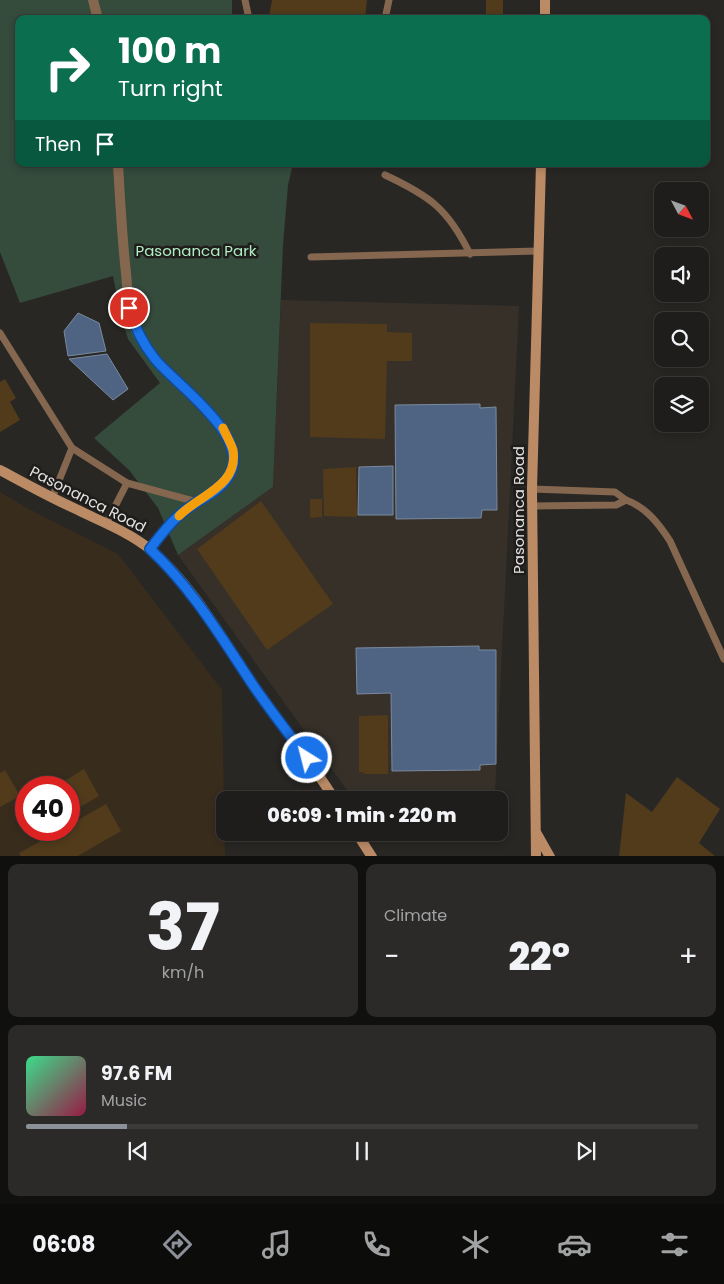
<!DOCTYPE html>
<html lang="en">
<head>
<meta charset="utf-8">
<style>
	body { margin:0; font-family:Poppins,sans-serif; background:#2b2a28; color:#f1f3f6; height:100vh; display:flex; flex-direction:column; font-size:19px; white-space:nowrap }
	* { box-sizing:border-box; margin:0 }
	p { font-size:16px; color:#a1a2a3 }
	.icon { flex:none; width:28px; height:28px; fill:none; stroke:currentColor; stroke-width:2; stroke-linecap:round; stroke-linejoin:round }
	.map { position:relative; height:856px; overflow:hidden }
	.drawer { display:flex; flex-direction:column; gap:8px; padding:8px; background:#10100f; flex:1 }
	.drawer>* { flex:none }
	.top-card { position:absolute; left:15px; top:15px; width:695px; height:152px; border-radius:10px; box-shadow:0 2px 8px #0003,0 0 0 1px #3c3b3a; background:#0b6e4f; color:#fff; overflow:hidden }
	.needle { width:32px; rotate:131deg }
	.buttons { position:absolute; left:654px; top:182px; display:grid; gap:10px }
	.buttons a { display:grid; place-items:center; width:55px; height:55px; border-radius:10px; background:#1e1d1b; box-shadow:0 2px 8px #0003,0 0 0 1px #3c3b3a; font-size:25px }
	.speed { position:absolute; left:15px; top:776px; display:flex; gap:10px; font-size:25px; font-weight:700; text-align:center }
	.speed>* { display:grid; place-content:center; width:65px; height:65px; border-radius:50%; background:#1e1d1b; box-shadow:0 2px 8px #0003,0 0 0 1px #3c3b3a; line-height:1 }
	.speed .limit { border:8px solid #d22; background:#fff; color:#111 }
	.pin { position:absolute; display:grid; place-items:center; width:42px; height:42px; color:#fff; margin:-21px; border:2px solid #fff; border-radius:50%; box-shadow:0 1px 5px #0007 }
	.me { position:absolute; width:55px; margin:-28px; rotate:324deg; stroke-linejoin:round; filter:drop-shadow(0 0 4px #0008) }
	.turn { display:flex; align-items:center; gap:18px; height:105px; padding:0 20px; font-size:22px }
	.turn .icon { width:65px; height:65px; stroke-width:2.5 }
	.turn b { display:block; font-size:35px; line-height:42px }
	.then { display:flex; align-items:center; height:48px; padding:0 20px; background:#0003; gap:10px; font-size:19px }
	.big { font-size:38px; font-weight:800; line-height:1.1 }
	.drawer .widget { flex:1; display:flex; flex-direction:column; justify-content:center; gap:8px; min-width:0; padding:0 18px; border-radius:10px; background:#2b2a28 }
	.drawer .dial { align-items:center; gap:0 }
	.dial b { font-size:65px; line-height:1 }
	.song { display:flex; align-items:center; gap:15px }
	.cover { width:60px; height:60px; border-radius:8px; background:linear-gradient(135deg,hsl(150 70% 55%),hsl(340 70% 35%)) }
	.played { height:5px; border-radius:2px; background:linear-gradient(90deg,#8c9099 15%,#3c3b3a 15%) }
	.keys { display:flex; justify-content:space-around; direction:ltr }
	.heat { display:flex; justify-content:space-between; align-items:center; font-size:28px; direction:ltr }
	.drawer .tiles { flex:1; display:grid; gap:8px; grid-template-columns:1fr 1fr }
	.widget:last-child { grid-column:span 2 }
	.trip { position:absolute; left:216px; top:791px; width:292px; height:50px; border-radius:10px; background:#1e1d1b; box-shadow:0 2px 8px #0003,0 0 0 1px #3c3b3a; font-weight:800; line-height:50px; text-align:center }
	.tabs { display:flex; height:80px; justify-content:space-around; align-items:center; background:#0c0c0b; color:#a1a2a3 }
	.tabs .icon { width:35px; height:35px }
	.tabs .active { color:#8c9099 }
	.tabs b { font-size:22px; color:#f1f3f6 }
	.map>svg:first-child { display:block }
</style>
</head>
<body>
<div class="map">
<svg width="724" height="857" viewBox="0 0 724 857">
	<rect width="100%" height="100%" fill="#282724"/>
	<path fill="#382c1d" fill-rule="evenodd" d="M0,492L27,508L118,554L222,690L225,856H0ZM26,788H69V830H26Z"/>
	<path fill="#363029" d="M281,300L519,306L495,793L456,800H354L178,555L273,487Z"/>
	<path fill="#354b3c" d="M0,0H232V13L234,19H19V164H293L288,185L283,245L273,487L178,555L158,508L129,470L94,438L160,383L128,339L120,312L113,276L20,303L0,252Z"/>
	<g fill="#4e6482" stroke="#7b8a9f">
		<path d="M78,313L99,323L106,351L68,356L64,331Z"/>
		<path d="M107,354L128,389L113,400L69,359Z"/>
		<path d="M480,404V408L496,407L497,510H482L481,518L396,519L395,405Z"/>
		<path d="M393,466V515H358L359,467Z"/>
		<path d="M479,646V650H496V764L480,765V770L392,771L391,693L357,694L356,648Z"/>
	</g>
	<g fill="#513b1b">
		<path d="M272,0H367L365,19H270L269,17Z"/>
		<rect x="486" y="0" width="17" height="15"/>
		<path d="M310,323L387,324V332L412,333V361H387L385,439L310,437Z"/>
		<path d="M5,379L16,398L10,402L20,420L0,432V382Z"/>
		<path d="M356,467L357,517L324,516L323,469Z"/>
		<path d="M310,499H322V517L310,518Z"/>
		<path d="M261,501L333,604L267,650L197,549Z"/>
		<path d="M388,715V774H363L364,772H359V716Z"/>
		<path d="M84,769L99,796L70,813L69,788H53Z"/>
		<path d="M5,770L20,796L0,807V773Z"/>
		<path d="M677,777L720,809L699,843L716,857H619L626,793L652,812Z"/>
		<path d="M106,804L121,831L76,857H21L19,853L61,830H69V825Z"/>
	</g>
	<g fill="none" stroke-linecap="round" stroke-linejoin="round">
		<g stroke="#856750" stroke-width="7">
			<path d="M245,0L249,19"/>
			<path d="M385,19L389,0"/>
			<path d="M385,175C430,196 448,209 470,254"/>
			<path d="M311,257L538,251"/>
			<path d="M0,333L72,448L127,483L197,502"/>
			<path d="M532,489L615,492L626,500L616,505L532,506"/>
			<path d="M52,498L72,448"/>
			<path d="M626,500C646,507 659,524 670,541L724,659"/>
			<path d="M106,524L127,483"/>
		</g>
		<g stroke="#856750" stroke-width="10">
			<path d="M93,0L98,19"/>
			<path d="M118,164C120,200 122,237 126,273C128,296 128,320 141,339C149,352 159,364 169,374C191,397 242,431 232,467C226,490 199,498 183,512C170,523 160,536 150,549"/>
		</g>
		<g stroke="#bb8b65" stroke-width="10">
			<path d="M545,0V19"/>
			<path d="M0,470C26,484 51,498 78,510C102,522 129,532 151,550C194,586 222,639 254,686C280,724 310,760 335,800"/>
			<path d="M356,832L372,857"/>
			<path d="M537,834L550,857"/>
			<path d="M536,857L532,489L541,164"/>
		</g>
	</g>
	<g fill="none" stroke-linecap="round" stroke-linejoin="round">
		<defs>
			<path id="route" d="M129,308C135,328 142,343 155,359C176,385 255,438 228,477C218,493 197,500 183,512C170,522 160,536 150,549C192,588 221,637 253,685C270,710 289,734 307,758"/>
		</defs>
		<use href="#route" stroke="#114b97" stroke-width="12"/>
		<use href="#route" stroke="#1a73e8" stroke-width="9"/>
		<path stroke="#f59e0b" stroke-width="9" d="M179,516C199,495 239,486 233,450C231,443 226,435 223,428"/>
	</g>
	<g text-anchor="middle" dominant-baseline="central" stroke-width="5" stroke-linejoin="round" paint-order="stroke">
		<g font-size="15" fill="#afedc2" stroke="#1f1d1b">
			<text x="196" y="250">Pasonanca Park</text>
		</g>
		<g font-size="15" fill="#e5e3e2" stroke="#1f1d1b">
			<text transform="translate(88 499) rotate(27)">Pasonanca Road</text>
			<text transform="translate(518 510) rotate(-90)">Pasonanca Road</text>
		</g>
	</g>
</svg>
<div class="buttons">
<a><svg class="needle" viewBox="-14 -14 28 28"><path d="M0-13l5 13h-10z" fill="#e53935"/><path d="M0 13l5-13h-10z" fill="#a1a2a3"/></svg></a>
<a><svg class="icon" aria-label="sound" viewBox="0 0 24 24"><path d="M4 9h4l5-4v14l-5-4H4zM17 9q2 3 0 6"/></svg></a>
<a><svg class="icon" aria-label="search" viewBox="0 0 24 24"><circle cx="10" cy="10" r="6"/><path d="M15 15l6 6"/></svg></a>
<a><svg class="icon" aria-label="layers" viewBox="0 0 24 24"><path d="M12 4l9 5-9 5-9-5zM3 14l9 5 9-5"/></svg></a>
</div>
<div class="speed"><div class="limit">40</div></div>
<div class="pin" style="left:129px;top:308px;background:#d93025"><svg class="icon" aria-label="arrive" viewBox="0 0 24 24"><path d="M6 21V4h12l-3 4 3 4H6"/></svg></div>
<svg class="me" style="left:307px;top:758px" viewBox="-20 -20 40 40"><circle r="17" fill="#1a73e8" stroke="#fff" stroke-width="3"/><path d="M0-11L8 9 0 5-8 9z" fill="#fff"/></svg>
<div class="trip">06:09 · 1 min · 220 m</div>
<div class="top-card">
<div class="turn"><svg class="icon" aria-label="right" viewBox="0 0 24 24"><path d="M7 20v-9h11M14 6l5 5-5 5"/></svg><div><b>100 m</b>Turn right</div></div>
<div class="then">Then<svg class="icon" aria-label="arrive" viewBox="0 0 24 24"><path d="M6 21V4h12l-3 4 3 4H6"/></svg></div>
</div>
</div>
<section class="drawer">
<div class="tiles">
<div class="widget dial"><b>37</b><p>km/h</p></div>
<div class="widget"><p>Climate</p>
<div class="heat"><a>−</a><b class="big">22°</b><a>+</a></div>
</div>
<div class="widget">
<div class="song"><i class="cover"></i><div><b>97.6 FM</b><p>Music</p></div></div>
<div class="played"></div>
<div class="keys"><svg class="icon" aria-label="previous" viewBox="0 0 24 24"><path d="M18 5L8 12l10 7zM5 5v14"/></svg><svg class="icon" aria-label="pause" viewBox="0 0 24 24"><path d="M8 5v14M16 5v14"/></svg><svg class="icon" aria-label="next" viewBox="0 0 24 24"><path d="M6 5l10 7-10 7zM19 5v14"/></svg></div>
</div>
</div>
</section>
<nav class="tabs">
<b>06:08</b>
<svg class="icon active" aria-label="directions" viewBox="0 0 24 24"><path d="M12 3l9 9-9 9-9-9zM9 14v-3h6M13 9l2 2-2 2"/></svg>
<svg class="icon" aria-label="music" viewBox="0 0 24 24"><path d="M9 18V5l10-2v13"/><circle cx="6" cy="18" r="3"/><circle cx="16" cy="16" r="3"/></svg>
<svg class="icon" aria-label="phone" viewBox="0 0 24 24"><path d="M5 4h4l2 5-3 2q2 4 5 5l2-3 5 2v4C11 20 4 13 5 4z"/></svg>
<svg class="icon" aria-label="climate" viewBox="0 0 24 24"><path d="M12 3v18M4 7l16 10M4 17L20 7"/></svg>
<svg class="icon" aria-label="car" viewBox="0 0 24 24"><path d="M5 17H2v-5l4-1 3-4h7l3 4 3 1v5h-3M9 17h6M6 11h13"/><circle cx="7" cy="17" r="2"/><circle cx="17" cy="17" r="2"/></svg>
<svg class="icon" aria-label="filters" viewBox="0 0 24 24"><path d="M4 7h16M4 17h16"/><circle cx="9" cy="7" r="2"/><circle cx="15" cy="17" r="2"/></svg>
</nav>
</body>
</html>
